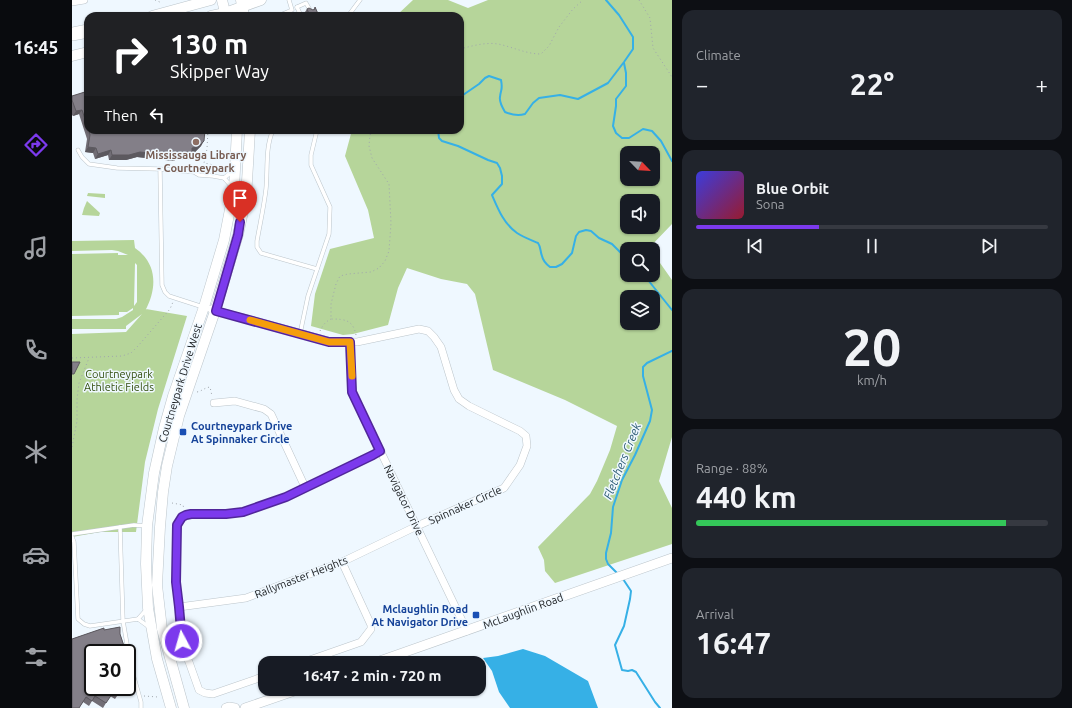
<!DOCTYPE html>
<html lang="en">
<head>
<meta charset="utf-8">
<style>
	body { margin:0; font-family:Ubuntu,sans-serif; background:#20242c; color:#f1f3f6; height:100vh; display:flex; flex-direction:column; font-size:15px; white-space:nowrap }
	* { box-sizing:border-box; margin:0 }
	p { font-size:13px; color:#9ea1a6 }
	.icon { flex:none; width:22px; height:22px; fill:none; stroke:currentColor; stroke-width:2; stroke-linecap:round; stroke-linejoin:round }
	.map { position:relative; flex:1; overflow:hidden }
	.sheet { display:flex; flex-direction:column; gap:10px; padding:10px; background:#0d0f14; width:400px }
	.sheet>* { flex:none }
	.banner { position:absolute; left:12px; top:12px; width:380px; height:122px; border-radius:12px; box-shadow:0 1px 3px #0004; background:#202124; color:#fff; overflow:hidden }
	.needle { width:26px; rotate:115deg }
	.buttons { position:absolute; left:548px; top:146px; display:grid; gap:8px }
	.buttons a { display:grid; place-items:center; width:40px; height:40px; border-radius:8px; background:#171b24; box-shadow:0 1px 3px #0004; font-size:20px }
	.speed { position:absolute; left:12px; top:644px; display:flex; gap:8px; font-size:20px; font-weight:700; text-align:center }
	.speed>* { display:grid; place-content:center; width:52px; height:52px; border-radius:50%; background:#171b24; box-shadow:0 1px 3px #0004; line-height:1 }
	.speed .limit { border:2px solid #111; border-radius:6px; background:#fff; color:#111 }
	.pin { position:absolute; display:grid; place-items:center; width:34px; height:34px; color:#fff; margin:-41px -17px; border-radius:50% 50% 50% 0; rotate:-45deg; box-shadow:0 0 4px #0007 }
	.pin .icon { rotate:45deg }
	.me { position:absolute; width:44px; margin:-22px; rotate:354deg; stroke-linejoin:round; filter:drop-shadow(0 0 3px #0008) }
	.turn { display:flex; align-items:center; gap:14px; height:84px; padding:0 20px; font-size:18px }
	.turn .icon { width:52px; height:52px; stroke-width:2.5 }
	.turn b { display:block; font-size:28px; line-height:34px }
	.then { display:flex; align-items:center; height:38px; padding:0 20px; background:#0003; gap:8px; font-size:15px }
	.big { font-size:30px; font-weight:700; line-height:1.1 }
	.sheet .card { flex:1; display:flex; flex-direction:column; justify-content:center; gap:6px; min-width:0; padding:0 14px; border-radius:12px; background:#20242c }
	.sheet .dial { align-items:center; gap:0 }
	.dial b { font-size:52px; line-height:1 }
	.song { display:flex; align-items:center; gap:12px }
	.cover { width:48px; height:48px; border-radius:6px; background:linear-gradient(135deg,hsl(240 70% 55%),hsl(350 70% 35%)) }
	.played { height:4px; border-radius:2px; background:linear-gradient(90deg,#7c3aed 35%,#363941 35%) }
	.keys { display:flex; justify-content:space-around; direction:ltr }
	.heat { display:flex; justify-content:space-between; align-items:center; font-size:22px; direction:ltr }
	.charge { height:6px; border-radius:3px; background:linear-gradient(90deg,#34c759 88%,#363941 0) }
	.trip { position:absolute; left:186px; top:656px; width:228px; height:40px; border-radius:12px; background:#171b24; box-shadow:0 1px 3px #0004; font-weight:700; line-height:40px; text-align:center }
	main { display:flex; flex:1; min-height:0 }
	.dock { display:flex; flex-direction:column; width:72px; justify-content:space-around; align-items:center; background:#090b0e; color:#9ea1a6 }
	.dock .icon { width:28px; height:28px }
	.dock .selected { color:#7c3aed }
	.dock b { font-size:18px; color:#f1f3f6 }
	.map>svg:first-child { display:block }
</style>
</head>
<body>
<main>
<nav class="dock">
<b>16:45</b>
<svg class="icon selected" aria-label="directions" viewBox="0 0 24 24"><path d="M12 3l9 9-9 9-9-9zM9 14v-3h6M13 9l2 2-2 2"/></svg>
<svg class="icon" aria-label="music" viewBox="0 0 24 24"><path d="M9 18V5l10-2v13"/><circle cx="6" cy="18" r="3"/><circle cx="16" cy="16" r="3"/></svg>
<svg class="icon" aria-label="phone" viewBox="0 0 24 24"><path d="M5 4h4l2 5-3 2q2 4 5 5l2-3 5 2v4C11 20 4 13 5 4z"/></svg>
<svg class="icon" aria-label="climate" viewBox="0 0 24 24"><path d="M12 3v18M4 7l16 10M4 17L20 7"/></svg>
<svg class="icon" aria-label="car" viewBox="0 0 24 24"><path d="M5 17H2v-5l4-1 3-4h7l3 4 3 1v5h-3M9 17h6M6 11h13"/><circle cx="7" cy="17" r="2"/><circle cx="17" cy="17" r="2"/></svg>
<svg class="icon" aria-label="filters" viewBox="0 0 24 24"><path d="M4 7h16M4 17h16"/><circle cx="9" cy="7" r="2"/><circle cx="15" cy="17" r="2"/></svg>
</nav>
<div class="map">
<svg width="600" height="708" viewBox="0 0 600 708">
	<rect width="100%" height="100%" fill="#eff8ff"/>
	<g fill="#b6d59a" fill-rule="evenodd">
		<path d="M341,0H376L396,8L416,0H600V224L577,248V249H555V275H581V253L600,280V437L587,481L600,508V544L483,583L473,571L472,560L466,547L518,494L525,481L538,450L545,426L493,400L421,370L403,294L395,284L369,279L335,268L326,288L316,325L281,334L271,335L239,326L243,294L258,249L302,238L296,210L273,156L280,130H388V16H324ZM555,153H581V179H555ZM555,201H581V227H555ZM555,297H581V323H555Z"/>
		<path d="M16,193L33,194V198L15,196Z"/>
		<path d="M15,201L28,213L27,216L10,215L12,208Z"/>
		<path d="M62,240L63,248C86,264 85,289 73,311L74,309L115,316L86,409L73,462L64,532H28L0,537V334L54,332L70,314L54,326V329H0V319H44L50,317L61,310V308L55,312H47V315L0,316V254L46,253V255H56L46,251L40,250L0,251V241ZM63,263L65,265V302L62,306Z"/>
	</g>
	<path fill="#36b0e6" d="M451,649L473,656L516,681L526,708H438L427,692L420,671L411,658L426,656Z"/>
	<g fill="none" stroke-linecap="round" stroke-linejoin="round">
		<g stroke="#36b0e6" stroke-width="2">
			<path d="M552,63L554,73V86L544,99V106L541,126L544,133L550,138H557L571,129L580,131L589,141L600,161"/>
			<path d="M388,96L391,95L407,84L413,78L417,76L429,80C431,90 429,88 428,97C427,102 430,107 433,112C440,115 446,116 453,114L461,103L467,98L488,95L506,99L536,83L552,62L561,49V37L547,15L534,0"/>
			<path d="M366,130L367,138L370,141L386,146L416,160L425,163L428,168L430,176V184L420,195C426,209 432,224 445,233C451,237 459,240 466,243C469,247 468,251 470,256C471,261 474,264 478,267H484L490,264L500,253L504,236L507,232L514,230L519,231L527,238L540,244L555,259"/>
			<path d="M572,275L600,310"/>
			<path d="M546,574L536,564L534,559V553L539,533L541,507L550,480L563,455L578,421L580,410L571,376V367L575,363L600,351"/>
			<path d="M551,579L559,591L558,599L552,626L543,645L550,670L556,671L560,670L564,672L583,702L588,708"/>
		</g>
		<defs>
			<g id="service">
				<path d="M225,7L234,3L238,10"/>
				<path d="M225,8V7L229,16"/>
				<path d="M206,16L220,10L217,0"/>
				<path d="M276,16L288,0"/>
				<path d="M201,130C193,148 196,169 194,189C192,206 188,224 185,241V247L189,253L245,269"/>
				<path d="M6,150L10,157L17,164L45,168L88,169L122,172L127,175L141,176L152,178"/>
				<path d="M88,169L90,285L93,292L97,296L131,307"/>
				<path d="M160,187L152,178L161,171"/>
				<path d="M228,334L236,296L257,234L258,207L239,165V155L245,130"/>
				<path d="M48,527L51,621L59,667L69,702V708"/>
				<path d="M0,534L62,525L74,526"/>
				<path d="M0,537L2,542L6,619L12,624L18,626L66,619L77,627"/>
				<path d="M66,619L74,610"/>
			</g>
			<g id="minor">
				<path d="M0,2L12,0"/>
				<path d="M278,342L280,392L395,631"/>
				<path d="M142,403L163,401L192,409L199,414L233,487"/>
				<path d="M107,607L174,598L270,562L345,526L432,488L448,465L455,446L454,436L448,431L397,406L387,399L382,390L369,347L362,337L356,331L347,329L285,342L257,341L139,309"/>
				<path d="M229,663L289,642L299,629V625L270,562"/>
				<path d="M193,676L141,694L133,693L127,690L117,662L112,652L108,619L107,607L104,582L105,525C109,518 111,515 119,514H155L171,512L214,497L301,455L308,451"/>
			</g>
			<g id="tertiary">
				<path d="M302,663L600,558"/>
				<path d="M154,708L157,707L163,708"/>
				<path d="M173,708L228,689"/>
			</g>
			<g id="secondary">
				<path d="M150,0L154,16"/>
				<path d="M169,0L172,16"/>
				<path d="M80,16L139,0"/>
				<path d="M139,16L153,13L189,0"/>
				<path d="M0,56L16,52"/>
				<path d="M99,708L85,659L76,608L74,564L75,526L82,473L92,428L101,396L132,307L152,240L162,189L165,130"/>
				<path d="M112,708L90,629L85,585L88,527L91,492L95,466L107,416L143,311L166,235L174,197L176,165L178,130"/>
			</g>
			<path id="motorway" d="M0,34L16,31"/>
		</defs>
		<use href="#service" stroke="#bcc5cb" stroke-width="4.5"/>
		<use href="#minor" stroke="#bcc5cb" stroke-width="8"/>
		<use href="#tertiary" stroke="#bcc5cb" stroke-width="10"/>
		<use href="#secondary" stroke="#bcc5cb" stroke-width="11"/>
		<use href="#motorway" stroke="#bcc5cb" stroke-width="14"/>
		<g stroke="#a1a7ad" stroke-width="1" stroke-dasharray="1 3" stroke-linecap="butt">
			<path d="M83,0L90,3"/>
			<path d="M567,0L578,18L581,48L600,77"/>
			<path d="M388,49C400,46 413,42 426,44C441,47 454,54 469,54L477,46L487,27L501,9L511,0"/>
			<path d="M136,130L135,149L132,163L142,165"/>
			<path d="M248,331C251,325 253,322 259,319"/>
			<path d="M284,335C281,320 273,319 259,319V304L264,284L268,276L276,274L299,272L307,268L313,261L317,251L319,223L317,184L300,158L297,146L298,135L301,130"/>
			<path d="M0,358L50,356L59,353L66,346L98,309L101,302"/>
			<path d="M125,392C130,391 132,388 138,387L140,396"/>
			<path d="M0,447L5,421V399L7,383L17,358"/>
			<path d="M100,503L111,505L112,509"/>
			<path d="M72,696L86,697"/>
		</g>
		<use href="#service" stroke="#fff" stroke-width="3.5"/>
		<use href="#minor" stroke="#fff" stroke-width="7"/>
		<use href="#tertiary" stroke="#fff" stroke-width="9"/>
		<use href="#secondary" stroke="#fff" stroke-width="10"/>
		<use href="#motorway" stroke="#fff" stroke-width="13"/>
	</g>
	<g fill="#716d75">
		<path d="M243,7L247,16H235L233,12L235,9L241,10Z"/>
		<path d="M16,91V130H133L129,146L123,152L120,153L116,160L104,159L102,161L65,157L54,160H37L36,155L23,159L21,153L13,152L15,139L7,114L1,116L0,115V96Z"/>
		<path d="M48,627V634L53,649L51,651L52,653H21V687H51L43,699L38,696L31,708L20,701L17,706L11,702L7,708H0V639L32,628V630Z"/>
	</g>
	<g fill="#5c595f">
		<path d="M10,110L7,114L1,116L4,111Z"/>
		<path d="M132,141L129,146L123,152L116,153L120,148Z"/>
		<path d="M16,147L24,148L21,153L13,152Z"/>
		<path d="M39,150L36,155L23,159L26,154Z"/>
		<path d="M68,152L106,154L120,155L116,160L104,159L102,161L65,157L54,160H37L40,155Z"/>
	</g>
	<g fill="#837f88" stroke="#5c595f">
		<path d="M243,7L247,16H238L235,9L237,8L241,10L243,9Z"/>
		<path d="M16,91V128L10,110L4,111L0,100V96Z"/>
		<path d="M17,130H133L132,141L126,147L120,148V155L106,154L105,156L68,152L57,155H40L39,150L26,154L24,148L16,147L18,135Z"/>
		<path d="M0,362H8L2,374H0Z"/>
		<path d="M48,627V634L53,649H51L52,653H21V687H51L47,694L42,691L34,703L23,696L20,701L14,697L7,708H0V639L32,628V630Z"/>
		<path d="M55,676L58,677L55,681Z"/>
	</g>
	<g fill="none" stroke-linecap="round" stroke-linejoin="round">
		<defs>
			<path id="route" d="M110,641L107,607L104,582L105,525L110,517L114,515L119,514H154L171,512L214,497L301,455L308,451L280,392L278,342H257L144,311L166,235L168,222"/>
		</defs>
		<use href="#route" stroke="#51269a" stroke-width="10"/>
		<use href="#route" stroke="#7c3aed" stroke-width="7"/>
		<path stroke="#f59e0b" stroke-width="7" d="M178,320L257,342H278L280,376"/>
	</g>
	<circle fill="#8d6e63" stroke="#eff8ff" stroke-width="1.5" cx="124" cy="142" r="4"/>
	<g fill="#1a4fb4" stroke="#eff8ff" stroke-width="1.5">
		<rect x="107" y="428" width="8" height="8" rx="2"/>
		<rect x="400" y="611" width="8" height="8" rx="2"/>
	</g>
	<g text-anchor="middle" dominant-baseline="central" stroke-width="3" stroke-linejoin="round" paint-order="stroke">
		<g font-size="11" font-weight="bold" fill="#785e54" stroke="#eff8ff">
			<text x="124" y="155">Mississauga Library<tspan x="124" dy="13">- Courtneypark</tspan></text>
		</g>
		<g font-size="11" fill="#324e0d" stroke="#eff8ff">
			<text x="47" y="374">Courtneypark<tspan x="47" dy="13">Athletic Fields</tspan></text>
		</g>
		<g font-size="11" fill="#191c1f" stroke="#eff8ff">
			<text transform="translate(108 383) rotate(-73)">Courtneypark Drive West</text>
			<text transform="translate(332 500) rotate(64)">Navigator Drive</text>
			<text transform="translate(393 505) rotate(-24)">Spinnaker Circle</text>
			<text transform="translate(229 577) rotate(-21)">Rallymaster Heights</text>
			<text transform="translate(451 611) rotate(-20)">McLaughlin Road</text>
		</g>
		<g font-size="11" font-weight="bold" fill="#164399" stroke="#eff8ff" text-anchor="start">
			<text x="119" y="426">Courtneypark Drive<tspan x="119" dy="13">At Spinnaker Circle</tspan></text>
			<text x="396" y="609" text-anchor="end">Mclaughlin Road<tspan x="396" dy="13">At Navigator Drive</tspan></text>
		</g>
		<g font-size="12" font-style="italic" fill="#2d5c74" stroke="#eff8ff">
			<text transform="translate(550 461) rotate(-68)">Fletchers Creek</text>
		</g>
	</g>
</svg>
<div class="buttons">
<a><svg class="needle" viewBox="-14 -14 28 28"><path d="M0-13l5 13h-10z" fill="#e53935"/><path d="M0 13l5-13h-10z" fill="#9ea1a6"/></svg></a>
<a><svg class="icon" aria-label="sound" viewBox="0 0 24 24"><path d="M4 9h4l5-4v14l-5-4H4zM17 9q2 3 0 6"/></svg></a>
<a><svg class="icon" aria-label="search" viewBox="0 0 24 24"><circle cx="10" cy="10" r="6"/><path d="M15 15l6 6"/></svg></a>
<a><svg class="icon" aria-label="layers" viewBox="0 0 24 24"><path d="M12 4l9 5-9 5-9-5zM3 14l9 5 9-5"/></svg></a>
</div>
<div class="speed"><div class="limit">30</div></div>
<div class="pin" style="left:168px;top:222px;background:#d93025"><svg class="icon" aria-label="arrive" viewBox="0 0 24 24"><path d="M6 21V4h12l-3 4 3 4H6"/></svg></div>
<svg class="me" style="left:110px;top:641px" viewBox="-20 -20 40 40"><circle r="17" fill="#7c3aed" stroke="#fff" stroke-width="3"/><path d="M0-11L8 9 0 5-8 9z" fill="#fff"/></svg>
<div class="trip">16:47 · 2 min · 720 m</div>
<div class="banner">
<div class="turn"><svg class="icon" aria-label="right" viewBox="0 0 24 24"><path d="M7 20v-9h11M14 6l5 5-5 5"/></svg><div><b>130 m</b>Skipper Way</div></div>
<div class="then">Then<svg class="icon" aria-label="left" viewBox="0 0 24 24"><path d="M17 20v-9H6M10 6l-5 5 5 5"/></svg></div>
</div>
</div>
<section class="sheet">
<div class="card"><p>Climate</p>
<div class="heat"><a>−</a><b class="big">22°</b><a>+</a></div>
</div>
<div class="card">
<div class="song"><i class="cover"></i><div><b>Blue Orbit</b><p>Sona</p></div></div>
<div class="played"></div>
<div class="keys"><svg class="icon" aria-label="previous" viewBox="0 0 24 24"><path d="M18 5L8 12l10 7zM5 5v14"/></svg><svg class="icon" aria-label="pause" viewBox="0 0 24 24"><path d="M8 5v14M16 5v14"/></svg><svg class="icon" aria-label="next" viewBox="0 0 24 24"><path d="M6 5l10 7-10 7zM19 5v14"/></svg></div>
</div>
<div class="card dial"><b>20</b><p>km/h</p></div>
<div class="card"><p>Range · 88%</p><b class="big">440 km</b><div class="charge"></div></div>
<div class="card"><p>Arrival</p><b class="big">16:47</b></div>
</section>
</main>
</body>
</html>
